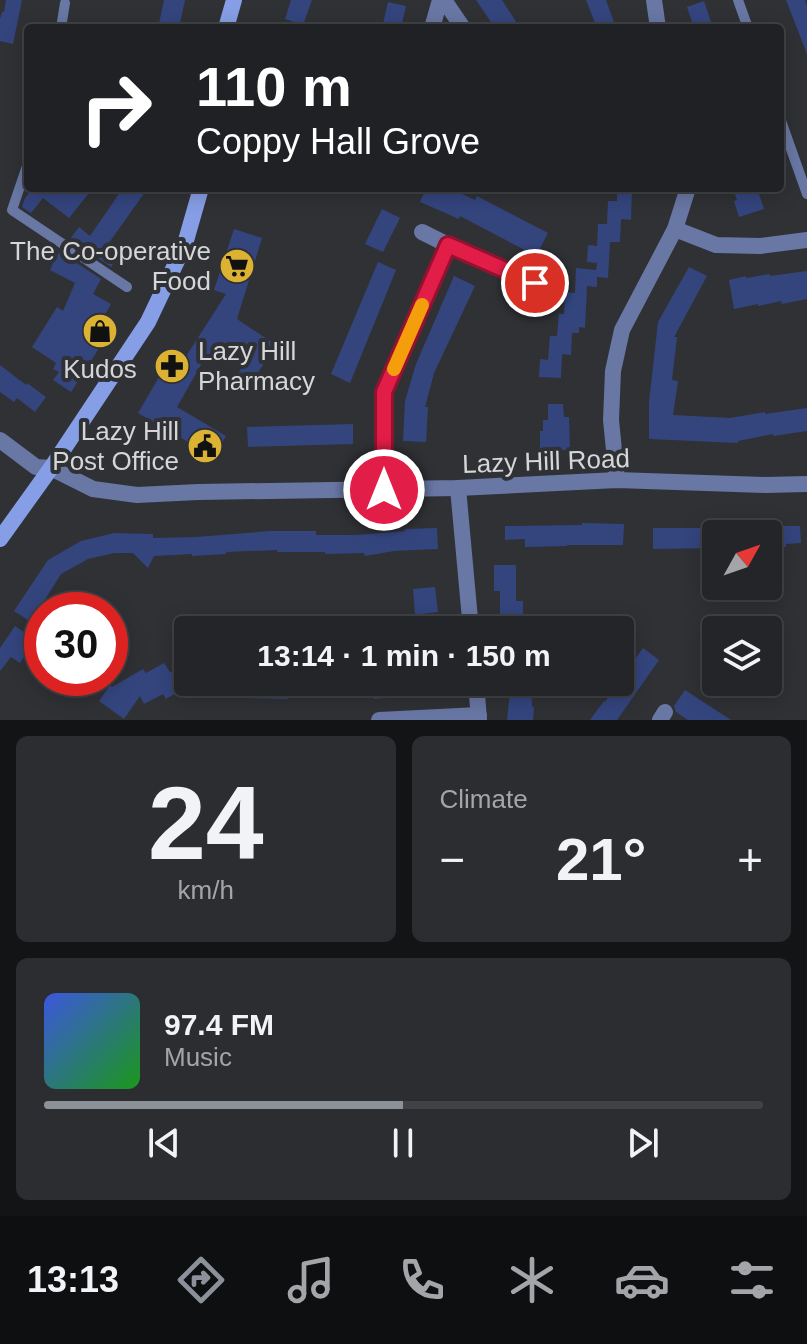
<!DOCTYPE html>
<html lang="en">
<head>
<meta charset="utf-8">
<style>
	body { margin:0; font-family:Helvetica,sans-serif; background:#2b2d30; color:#f1f3f6; height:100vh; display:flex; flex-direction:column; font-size:30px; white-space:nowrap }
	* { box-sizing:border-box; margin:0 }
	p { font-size:26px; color:#a3a5a8 }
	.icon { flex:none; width:44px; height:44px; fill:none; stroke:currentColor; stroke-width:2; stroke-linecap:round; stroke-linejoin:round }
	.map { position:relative; height:720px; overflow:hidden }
	.drawer { display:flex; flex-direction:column; gap:16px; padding:16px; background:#131416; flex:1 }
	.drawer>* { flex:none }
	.top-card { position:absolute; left:24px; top:24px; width:760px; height:168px; border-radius:8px; box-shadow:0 4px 20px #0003,0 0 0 2px #404245; background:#202124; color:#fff; overflow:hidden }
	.needle { width:52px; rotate:50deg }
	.buttons { position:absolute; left:702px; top:520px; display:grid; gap:16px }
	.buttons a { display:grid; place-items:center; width:80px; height:80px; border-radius:8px; background:#232528; box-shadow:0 4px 20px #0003,0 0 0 2px #404245; font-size:40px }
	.speed { position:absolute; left:24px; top:592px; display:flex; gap:16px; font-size:40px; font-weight:700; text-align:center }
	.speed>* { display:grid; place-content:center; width:104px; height:104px; border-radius:50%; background:#232528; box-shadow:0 4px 20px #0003,0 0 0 2px #404245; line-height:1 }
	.speed .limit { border:12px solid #d22; background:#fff; color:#111 }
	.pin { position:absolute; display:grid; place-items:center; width:68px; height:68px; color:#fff; margin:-34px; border:4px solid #fff; border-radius:50%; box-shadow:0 2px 8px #0007 }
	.me { position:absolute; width:88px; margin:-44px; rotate:0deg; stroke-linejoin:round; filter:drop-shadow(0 0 6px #0008) }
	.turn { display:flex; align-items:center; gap:28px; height:168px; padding:0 40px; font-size:36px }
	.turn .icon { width:104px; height:104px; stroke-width:2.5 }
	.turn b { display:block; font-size:56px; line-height:68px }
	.big { font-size:60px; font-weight:700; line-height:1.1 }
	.drawer .widget { flex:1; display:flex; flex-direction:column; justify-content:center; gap:12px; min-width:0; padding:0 28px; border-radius:12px; background:#2b2d30 }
	.drawer .dial { align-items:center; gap:0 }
	.dial b { font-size:104px; line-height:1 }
	.song { display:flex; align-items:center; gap:24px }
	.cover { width:96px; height:96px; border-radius:12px; background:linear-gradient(135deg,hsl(230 70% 55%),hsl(120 70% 35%)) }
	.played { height:8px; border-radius:4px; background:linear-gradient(90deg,#8c9099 50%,#404245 50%) }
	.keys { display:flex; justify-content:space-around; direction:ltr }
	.heat { display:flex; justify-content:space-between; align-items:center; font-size:44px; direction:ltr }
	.drawer .tiles { flex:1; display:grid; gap:16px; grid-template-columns:1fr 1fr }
	.widget:last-child { grid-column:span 2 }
	.trip { position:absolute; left:174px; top:616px; width:460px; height:80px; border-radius:8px; background:#232528; box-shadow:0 4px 20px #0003,0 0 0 2px #404245; font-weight:700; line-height:80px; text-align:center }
	.tab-bar { display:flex; height:128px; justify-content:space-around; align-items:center; background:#0e0f10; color:#a3a5a8 }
	.tab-bar .icon { width:56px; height:56px }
	.tab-bar .current { color:#8c9099 }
	.tab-bar b { font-size:36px; color:#f1f3f6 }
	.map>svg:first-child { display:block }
</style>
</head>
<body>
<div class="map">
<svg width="807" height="720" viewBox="0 0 807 720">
	<rect width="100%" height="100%" fill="#2f3135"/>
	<g fill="#34457e">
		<path d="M6,0H22L13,44L0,41V19L2,12H4Z"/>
		<path d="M164,0H185L179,28H158Z"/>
		<path d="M291,0H312L303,25L285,19Z"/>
		<path d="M476,0H502L520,28H495Z"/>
		<path d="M586,0H606L616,28H597Z"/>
		<path d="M786,0H805L807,6V54Z"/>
		<path d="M704,1L713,28H695L692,22L687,7Z"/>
		<path d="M388,2L406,6L401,28H382Z"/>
		<path d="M30,188H93L69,218L43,198L31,213L22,207L25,198L32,190Z"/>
		<path d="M123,188H148L106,247L118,256L111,267L70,239L79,227L90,236Z"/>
		<path d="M426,188H449L475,200L477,196L548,233L536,256L460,216L459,219L420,202Z"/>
		<path d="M617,188H632L631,220L621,219L620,242H610L608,278L597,277V287L587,286L585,328L579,327V333H572L571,355L562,354L561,378L539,377L540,359L548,360L550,336H557L559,314H564L565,292L575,293L576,268L596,270L597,263L587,262L588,245L597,246L598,224H607L608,201H617Z"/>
		<path d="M733,188H757L764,209L739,217L734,201L737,200Z"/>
		<path d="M382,209L400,218L383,252L365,244Z"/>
		<path d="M234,229L262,238L237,319L276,345L247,389L234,380L242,367L220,352L214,361L206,356L177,407L226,436L214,457L138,413L172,355L183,361L226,294L214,290Z"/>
		<path d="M60,252L101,279L93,294L111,304L99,325L110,331L71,392L53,380L59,372L53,369L56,363L32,347L57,307L63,311L75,283L50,270L55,258Z"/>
		<path d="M378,262L396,270L350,383L331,374Z"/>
		<path d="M689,267L707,276L674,337H677L672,380L678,381L673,415L730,418L765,412V414L807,408V431L773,436V434L738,441V443L649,439V402L658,322Z"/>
		<path d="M807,271V299L782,304L781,301L758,306V304L734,309L729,280L746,276V278L770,274V276Z"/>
		<path d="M454,276L475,286L434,373L425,407H428L426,442L403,441L405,401L416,364Z"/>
		<path d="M0,365L26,385L27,383L46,397L35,412L17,398L14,402L0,392Z"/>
		<path d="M548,404H563L564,417H569L570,450H540V431H543V420H548Z"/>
		<path d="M353,424V444L248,447L247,427Z"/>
		<path d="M582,523L624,524L623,545H567V546L525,547V539L505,540V526L582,525Z"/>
		<path d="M768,526H800L801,543L786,544V547H768Z"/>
		<path d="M437,528L438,549L394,551L365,556L364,553L325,554V552H277V550L226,552V554L192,556V554L154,556L148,568L133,553H114L88,559L61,574L31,622L14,611L48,560L81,541L114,533L153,534V538L196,537L270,531H316V535H357L405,531V529Z"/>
		<path d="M653,528H716V548L653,549Z"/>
		<path d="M494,565H516V601H523V630H500V591H494Z"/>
		<path d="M435,587L438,612L415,615L413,589Z"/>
		<path d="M15,626L35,640L20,663L11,657L0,671V648Z"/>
		<path d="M643,648L659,660L617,720H590L604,701L605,702Z"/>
		<path d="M164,663L170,672H188V682H323V694H288V699L249,698V695L176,693L166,699L163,694L144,704L140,696L124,719L99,701L110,685L112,687L143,669L146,673Z"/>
		<path d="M344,682H395V693L387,694V698L374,699V694L345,695Z"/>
		<path d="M511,682H531L532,707H534L533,720H507Z"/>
		<path d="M685,690L731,720H688L676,712L674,706Z"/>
	</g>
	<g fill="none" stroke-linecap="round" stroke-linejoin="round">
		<g stroke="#6877a4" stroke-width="10">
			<path d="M738,0L748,28"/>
			<path d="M61,28L65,3"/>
			<path d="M780,118L807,194"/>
			<path d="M28,163L12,210L127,287"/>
		</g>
		<g stroke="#6877a4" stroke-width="16">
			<path d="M444,0L463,28"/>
			<path d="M654,0L658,28"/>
			<path d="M432,28L440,0"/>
			<path d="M675,229L716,245L760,246L807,240"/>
			<path d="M422,232L448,245L535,283"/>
			<path d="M0,440L36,467L51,468L93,489L137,495L198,492L458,488L617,480L766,485L807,484"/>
			<path d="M617,480L611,420L613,371L622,330L675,229L688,188"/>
			<path d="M458,488L471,630"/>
			<path d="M384,490V392L448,245"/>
			<path d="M476,682L479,720"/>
			<path d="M379,720L479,715"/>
			<path d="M660,720L665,712"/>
		</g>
		<g stroke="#869ee5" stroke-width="16">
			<path d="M226,28L234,0"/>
			<path d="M0,539L51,468L148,322L185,244L201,188"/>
		</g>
	</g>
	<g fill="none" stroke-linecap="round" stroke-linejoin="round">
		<defs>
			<path id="route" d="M384,490V392L448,245L535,283"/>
		</defs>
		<use href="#route" stroke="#92132f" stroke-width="20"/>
		<use href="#route" stroke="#e11d48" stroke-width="14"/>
		<path stroke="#f59e0b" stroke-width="14" d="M394,369L422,305"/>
	</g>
	<defs>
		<symbol id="supermarket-disc" viewBox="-11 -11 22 22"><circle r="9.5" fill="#dcb233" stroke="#2f3135"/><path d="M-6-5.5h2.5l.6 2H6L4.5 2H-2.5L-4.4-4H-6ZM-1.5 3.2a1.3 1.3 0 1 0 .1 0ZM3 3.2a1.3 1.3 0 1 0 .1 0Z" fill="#111"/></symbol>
		<symbol id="shop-disc" viewBox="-11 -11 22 22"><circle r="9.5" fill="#dcb233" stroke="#2f3135"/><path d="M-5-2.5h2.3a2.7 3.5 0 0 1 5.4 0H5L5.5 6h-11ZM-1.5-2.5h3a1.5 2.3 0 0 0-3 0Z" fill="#111"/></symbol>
		<symbol id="pharmacy-disc" viewBox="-11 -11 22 22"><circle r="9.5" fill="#dcb233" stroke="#2f3135"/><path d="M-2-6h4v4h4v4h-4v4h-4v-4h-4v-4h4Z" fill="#111"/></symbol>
		<symbol id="civic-disc" viewBox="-11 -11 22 22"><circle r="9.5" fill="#dcb233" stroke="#2f3135"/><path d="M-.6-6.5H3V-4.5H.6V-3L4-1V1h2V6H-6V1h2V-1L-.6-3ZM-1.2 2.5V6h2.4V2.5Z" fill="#111"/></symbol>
	</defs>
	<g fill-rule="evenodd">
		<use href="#supermarket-disc" x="217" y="246" width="40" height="40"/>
		<use href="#shop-disc" x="80" y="311" width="40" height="40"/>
		<use href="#pharmacy-disc" x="152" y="346" width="40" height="40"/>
		<use href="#civic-disc" x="185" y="426" width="40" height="40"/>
	</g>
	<g text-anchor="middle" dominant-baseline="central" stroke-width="8" stroke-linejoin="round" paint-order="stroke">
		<g font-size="26" fill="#d4d6d8" stroke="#2f3135" text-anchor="end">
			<text x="211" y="251">The Co-operative<tspan x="211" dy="30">Food</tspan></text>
			<text x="198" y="351" text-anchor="start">Lazy Hill<tspan x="198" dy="30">Pharmacy</tspan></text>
			<text x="100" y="369" text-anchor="middle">Kudos</text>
			<text x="179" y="431">Lazy Hill<tspan x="179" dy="30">Post Office</tspan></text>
		</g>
		<g font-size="26" fill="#d4d6d8" stroke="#2f3135">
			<text transform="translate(546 461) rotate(-2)">Lazy Hill Road</text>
		</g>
	</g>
</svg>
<div class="buttons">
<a><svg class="needle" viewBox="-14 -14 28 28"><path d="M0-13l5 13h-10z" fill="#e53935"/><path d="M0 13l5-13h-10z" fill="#a3a5a8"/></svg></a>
<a><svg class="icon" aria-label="layers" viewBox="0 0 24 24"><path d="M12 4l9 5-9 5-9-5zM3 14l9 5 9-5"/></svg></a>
</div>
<div class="speed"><div class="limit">30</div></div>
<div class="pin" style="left:535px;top:283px;background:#d93025"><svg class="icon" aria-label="arrive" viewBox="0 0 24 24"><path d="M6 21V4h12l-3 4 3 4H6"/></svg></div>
<svg class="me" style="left:384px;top:490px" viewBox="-20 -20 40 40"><circle r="17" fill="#e11d48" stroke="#fff" stroke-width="3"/><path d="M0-11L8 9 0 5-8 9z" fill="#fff"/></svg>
<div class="trip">13:14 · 1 min · 150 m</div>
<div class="top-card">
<div class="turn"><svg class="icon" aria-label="right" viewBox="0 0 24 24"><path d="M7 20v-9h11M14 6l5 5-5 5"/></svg><div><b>110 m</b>Coppy Hall Grove</div></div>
</div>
</div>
<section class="drawer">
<div class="tiles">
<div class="widget dial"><b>24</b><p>km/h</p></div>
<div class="widget"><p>Climate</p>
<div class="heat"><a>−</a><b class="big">21°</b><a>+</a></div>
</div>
<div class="widget">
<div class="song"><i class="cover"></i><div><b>97.4 FM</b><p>Music</p></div></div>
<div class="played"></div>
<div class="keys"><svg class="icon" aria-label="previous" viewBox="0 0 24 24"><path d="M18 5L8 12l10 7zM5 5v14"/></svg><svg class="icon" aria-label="pause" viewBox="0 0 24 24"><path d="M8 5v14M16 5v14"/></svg><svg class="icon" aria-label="next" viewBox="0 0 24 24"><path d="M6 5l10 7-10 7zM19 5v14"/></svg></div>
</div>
</div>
</section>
<nav class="tab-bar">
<b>13:13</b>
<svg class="icon current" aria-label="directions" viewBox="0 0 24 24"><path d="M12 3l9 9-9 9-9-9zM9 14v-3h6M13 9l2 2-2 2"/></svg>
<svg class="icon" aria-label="music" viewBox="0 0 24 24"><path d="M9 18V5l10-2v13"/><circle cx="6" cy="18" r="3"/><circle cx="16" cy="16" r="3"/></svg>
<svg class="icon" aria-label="phone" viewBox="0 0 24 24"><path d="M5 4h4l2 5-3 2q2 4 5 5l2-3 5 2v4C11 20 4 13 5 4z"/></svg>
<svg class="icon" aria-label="climate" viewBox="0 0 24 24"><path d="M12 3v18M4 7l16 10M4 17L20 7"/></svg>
<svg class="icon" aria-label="car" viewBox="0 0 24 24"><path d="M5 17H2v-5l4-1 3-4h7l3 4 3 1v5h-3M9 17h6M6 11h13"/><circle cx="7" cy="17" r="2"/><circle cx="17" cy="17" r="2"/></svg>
<svg class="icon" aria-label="filters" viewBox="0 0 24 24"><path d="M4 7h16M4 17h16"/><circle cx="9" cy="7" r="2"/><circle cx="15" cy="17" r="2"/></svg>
</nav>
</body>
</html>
